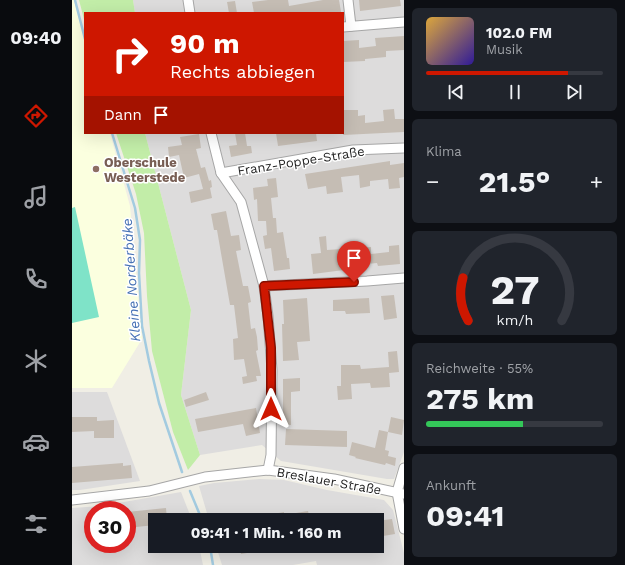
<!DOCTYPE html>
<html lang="de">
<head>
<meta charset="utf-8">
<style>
	body { margin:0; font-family:"Work Sans",sans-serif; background:#20242c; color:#f1f3f6; height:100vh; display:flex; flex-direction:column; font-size:15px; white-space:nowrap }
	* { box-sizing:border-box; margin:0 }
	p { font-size:13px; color:#9ea1a6 }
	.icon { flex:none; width:22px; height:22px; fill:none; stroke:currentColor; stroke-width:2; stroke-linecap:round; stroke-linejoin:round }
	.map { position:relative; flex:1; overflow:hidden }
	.side { display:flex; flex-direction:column; gap:8px; padding:8px; background:#0d0f14; width:221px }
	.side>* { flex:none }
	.hud { position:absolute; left:12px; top:12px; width:260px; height:122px; border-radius:0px; box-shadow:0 4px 16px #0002; background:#ce1700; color:#fff; overflow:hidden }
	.speed { position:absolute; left:12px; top:501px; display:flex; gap:8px; font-size:20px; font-weight:700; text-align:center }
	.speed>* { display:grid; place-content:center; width:52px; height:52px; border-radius:50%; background:#171b24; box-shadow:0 4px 16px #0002; line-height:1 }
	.speed .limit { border:6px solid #d22; background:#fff; color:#111 }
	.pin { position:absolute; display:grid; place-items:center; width:34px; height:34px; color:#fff; margin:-41px -17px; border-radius:50% 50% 50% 0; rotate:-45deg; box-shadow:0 0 4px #0007 }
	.pin .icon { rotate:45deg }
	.me { position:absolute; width:44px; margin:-22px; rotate:0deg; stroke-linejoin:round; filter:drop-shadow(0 0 3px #0008) }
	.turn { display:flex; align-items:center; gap:14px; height:84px; padding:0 20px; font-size:18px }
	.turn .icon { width:52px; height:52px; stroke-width:2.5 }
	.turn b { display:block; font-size:28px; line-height:34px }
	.then { display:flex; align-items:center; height:38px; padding:0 20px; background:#0003; gap:8px; font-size:15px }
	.big { font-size:30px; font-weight:700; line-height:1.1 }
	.side .card { flex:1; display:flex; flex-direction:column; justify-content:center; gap:6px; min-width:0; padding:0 14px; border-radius:6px; background:#20242c }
	.side .dial { align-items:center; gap:0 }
	.dial svg { height:104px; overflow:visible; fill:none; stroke:#363941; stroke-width:7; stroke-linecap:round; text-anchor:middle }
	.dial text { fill:#f1f3f6; stroke:none }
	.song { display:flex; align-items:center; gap:12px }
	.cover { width:48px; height:48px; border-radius:6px; background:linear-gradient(135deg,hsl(40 70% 55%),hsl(250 70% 35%)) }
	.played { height:4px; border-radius:2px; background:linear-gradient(90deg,#ce1700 80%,#363941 80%) }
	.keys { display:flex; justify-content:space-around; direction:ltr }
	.heat { display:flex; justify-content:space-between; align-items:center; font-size:22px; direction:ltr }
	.charge { height:6px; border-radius:3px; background:linear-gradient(90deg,#34c759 55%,#363941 0) }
	.trip { position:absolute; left:76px; top:513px; width:236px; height:40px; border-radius:0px; background:#171b24; box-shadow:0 4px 16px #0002; font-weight:700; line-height:40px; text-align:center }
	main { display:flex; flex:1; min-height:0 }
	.menu { display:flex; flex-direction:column; width:72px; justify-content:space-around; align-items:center; background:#090b0e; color:#9ea1a6 }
	.menu .icon { width:28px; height:28px }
	.menu .current { color:#ce1700 }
	.menu b { font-size:18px; color:#f1f3f6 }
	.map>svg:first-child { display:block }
</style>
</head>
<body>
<main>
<nav class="menu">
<b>09:40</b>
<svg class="icon current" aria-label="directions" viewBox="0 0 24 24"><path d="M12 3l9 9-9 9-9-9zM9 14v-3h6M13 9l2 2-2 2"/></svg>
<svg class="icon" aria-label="music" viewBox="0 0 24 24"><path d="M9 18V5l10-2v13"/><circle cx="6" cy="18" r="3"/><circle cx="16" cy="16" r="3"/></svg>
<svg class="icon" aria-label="phone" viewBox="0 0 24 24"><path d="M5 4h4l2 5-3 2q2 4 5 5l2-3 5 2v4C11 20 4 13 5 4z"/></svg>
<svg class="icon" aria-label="climate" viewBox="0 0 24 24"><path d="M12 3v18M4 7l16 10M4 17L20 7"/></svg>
<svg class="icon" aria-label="car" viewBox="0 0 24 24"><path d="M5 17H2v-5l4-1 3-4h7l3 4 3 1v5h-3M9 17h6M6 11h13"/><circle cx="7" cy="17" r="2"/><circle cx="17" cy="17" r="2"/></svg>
<svg class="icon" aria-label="filters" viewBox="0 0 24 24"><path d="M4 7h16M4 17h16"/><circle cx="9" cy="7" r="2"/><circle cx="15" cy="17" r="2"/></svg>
</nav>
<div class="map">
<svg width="332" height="565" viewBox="0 0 332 565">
	<rect width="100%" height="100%" fill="#f0eee5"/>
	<g fill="#dddcdc" fill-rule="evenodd">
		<path d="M61,0H332V452L322,479H315L209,461L190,445L128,455L109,395L119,310L73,133H271V13H63Z"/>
		<path d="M0,392H35L68,481L8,490H0Z"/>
		<path d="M187,479L212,480L255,490L312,500L321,510L332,553V565H245L244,561L221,565H150L144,546H305V520H137L127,486L142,483Z"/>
		<path d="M109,492L120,520H83V546H127L131,565H0V508L29,506ZM21,510H55V544H21Z"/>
	</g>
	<path fill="#fbffdf" d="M0,0H2L13,42V133H38L58,206L70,339L40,388H0Z"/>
	<g fill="#c2eda8">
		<path d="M7,0H61L63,13H13V23Z"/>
		<path d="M44,133H73L119,310L109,395L128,455L116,470L101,432L80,351L75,296L72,233L64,194Z"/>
	</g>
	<path fill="#7fe3c8" d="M3,207L27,317L0,323V208Z"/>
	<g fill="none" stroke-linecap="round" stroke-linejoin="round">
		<g stroke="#a3cbe0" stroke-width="2.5">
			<path d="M3,0L13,39"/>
			<path d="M40,133L63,208L68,240L67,273L70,326L77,361L87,403L110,472"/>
			<path d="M118,491L130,520"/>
			<path d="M138,546L141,565"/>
		</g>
	</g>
	<g fill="#c5bdb4">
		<path d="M196,0H216L217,6L251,0H267L269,12L182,13L180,2Z"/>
		<path d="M287,0H328L329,6L288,11Z"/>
		<path d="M163,1L165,13H157L155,2Z"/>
		<path d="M332,36V50L314,51V57L293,59V61L271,62V41L287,40V48L304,46L303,38Z"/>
		<path d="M322,109L323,119H332V132L271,135V110H286V116L293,115V123L312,121L311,110Z"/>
		<path d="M163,133H173L175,146H179L180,153L159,157L157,146L165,145Z"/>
		<path d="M204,133H244L245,141L206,146Z"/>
		<path d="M127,134L129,148L124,149L129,168L133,167L137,181L139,180L140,187L138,188L140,198L119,203L117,192L131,189L127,174L112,178L107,155L97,157L96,147L110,145L108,137Z"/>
		<path d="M318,161V165L332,163V177L327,178L328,188L317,189L316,179L298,181V186L288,188L287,175L269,177L271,192L255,194L254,186L236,189L233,174Z"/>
		<path d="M204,178L206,197L199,198L201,218H204L205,233L211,232L215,258H217L218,269L202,271L199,248L193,249L191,236L195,235L194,221H186L185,199L182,200L181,188L196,186L195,179Z"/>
		<path d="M154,211L159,236L167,235L169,250L164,251L171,286H176L179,302L176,303L179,329L183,328L185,337L186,350L184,351L189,376H184L185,381L171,384L170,377L175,376L172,359L162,360L161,339L166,338L162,305H158L145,230H142L139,214Z"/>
		<path d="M254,236L255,250L299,247V254L317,252V246L327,245L328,264L306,266L305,263L295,264V267L241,274L239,254L249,253L247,237Z"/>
		<path d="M322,295L325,318L312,320L309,296Z"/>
		<path d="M235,298L238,341L225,342L227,360L211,361L210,324H212L211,300Z"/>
		<path d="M297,298L298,313L274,314L273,311H261V300Z"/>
		<path d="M325,351L327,372L317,373L318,387L299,388L298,383L279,384L280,399L266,400L265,386H269V365H288L289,369L317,367L316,352Z"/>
		<path d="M228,378V391L219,392V425H211V379Z"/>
		<path d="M134,392L137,400L114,407L112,400Z"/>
		<path d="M184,408L188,433L174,436L171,424L126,432L123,419Z"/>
		<path d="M0,417H25V421L42,420V438H22V431L0,432Z"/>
		<path d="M319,417L332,420L330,435L316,432Z"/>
		<path d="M214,429L275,431V447L213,445Z"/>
		<path d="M307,430L316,432L313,450L317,451L316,456L324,458L323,466L314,463L313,465L283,458L284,457L277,455L280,442L303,448Z"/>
		<path d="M51,463V466L59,465L60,478L0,483V467Z"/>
		<path d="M94,508L95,520H83V525L55,528V512Z"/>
		<path d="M236,511L238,520H190V516L212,512V515Z"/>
		<path d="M320,519L323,534L305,537V521Z"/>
		<path d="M172,546H192V550L169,554L168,547Z"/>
	</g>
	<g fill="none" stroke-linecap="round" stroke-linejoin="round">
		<defs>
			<g id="minor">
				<path d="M116,0L118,13"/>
				<path d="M276,0L279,26"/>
				<path d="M271,27L332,22"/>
				<path d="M139,133L149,173L169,202L192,286L196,316L200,370L199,455L196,470"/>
				<path d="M149,173L281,150L332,148"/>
				<path d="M192,286L295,281L332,278"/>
				<path d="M332,468L325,492L332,529"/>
				<path d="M0,500L77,491L133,477L196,470L262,479L332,494"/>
			</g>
		</defs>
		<use href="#minor" stroke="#a6a6a6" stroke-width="11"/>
		<use href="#minor" stroke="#fff" stroke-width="9"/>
	</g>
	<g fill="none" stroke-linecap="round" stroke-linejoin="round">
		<defs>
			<path id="route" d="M199,409V348L192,286L282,282"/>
		</defs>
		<use href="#route" stroke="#860f00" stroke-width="10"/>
		<use href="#route" stroke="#ce1700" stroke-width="7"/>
	</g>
	<circle fill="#8d6e63" stroke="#fff" stroke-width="1.5" cx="24" cy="169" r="4"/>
	<g text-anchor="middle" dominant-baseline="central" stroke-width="3" stroke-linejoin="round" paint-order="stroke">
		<g font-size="13" fill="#1f1f1f" stroke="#fff">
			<text transform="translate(229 161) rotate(-9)">Franz-Poppe-Straße</text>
			<text transform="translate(257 481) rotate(10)">Breslauer Straße</text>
		</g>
		<g font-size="13" font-weight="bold" fill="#785e54" stroke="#fff" text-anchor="start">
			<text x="32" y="162">Oberschule<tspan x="32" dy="15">Westerstede</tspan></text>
		</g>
		<g font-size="14" font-style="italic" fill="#4671b4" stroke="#fff">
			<text transform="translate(59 280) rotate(-94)">Kleine Norderbäke</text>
		</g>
	</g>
</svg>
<div class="speed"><div class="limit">30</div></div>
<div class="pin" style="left:282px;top:282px;background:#d93025"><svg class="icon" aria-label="arrive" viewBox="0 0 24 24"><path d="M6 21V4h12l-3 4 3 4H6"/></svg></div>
<svg class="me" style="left:199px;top:409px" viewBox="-20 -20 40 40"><path d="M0-17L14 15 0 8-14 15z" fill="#ce1700" stroke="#fff" stroke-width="4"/></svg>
<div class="trip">09:41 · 1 Min. · 160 m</div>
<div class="hud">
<div class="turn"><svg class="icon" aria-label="right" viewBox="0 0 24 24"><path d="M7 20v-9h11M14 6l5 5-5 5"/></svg><div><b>90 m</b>Rechts abbiegen</div></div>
<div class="then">Dann<svg class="icon" aria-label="arrive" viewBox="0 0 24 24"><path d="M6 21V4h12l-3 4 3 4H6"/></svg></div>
</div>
</div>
<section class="side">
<div class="card">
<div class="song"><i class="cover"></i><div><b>102.0 FM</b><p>Musik</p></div></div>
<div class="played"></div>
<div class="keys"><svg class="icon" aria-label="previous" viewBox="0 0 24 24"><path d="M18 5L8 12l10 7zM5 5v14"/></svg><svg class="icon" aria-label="pause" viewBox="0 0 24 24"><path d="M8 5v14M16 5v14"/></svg><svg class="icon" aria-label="next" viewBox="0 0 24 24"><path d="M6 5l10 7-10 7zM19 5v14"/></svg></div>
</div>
<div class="card"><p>Klima</p>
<div class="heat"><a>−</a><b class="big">21.5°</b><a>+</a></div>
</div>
<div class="card dial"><svg viewBox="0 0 100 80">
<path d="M14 69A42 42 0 1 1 86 69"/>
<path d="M14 69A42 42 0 0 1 10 36" stroke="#ce1700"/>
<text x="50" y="56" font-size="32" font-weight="700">27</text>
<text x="50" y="72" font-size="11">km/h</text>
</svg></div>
<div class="card"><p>Reichweite · 55%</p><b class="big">275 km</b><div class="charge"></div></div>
<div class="card"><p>Ankunft</p><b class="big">09:41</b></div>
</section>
</main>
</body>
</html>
